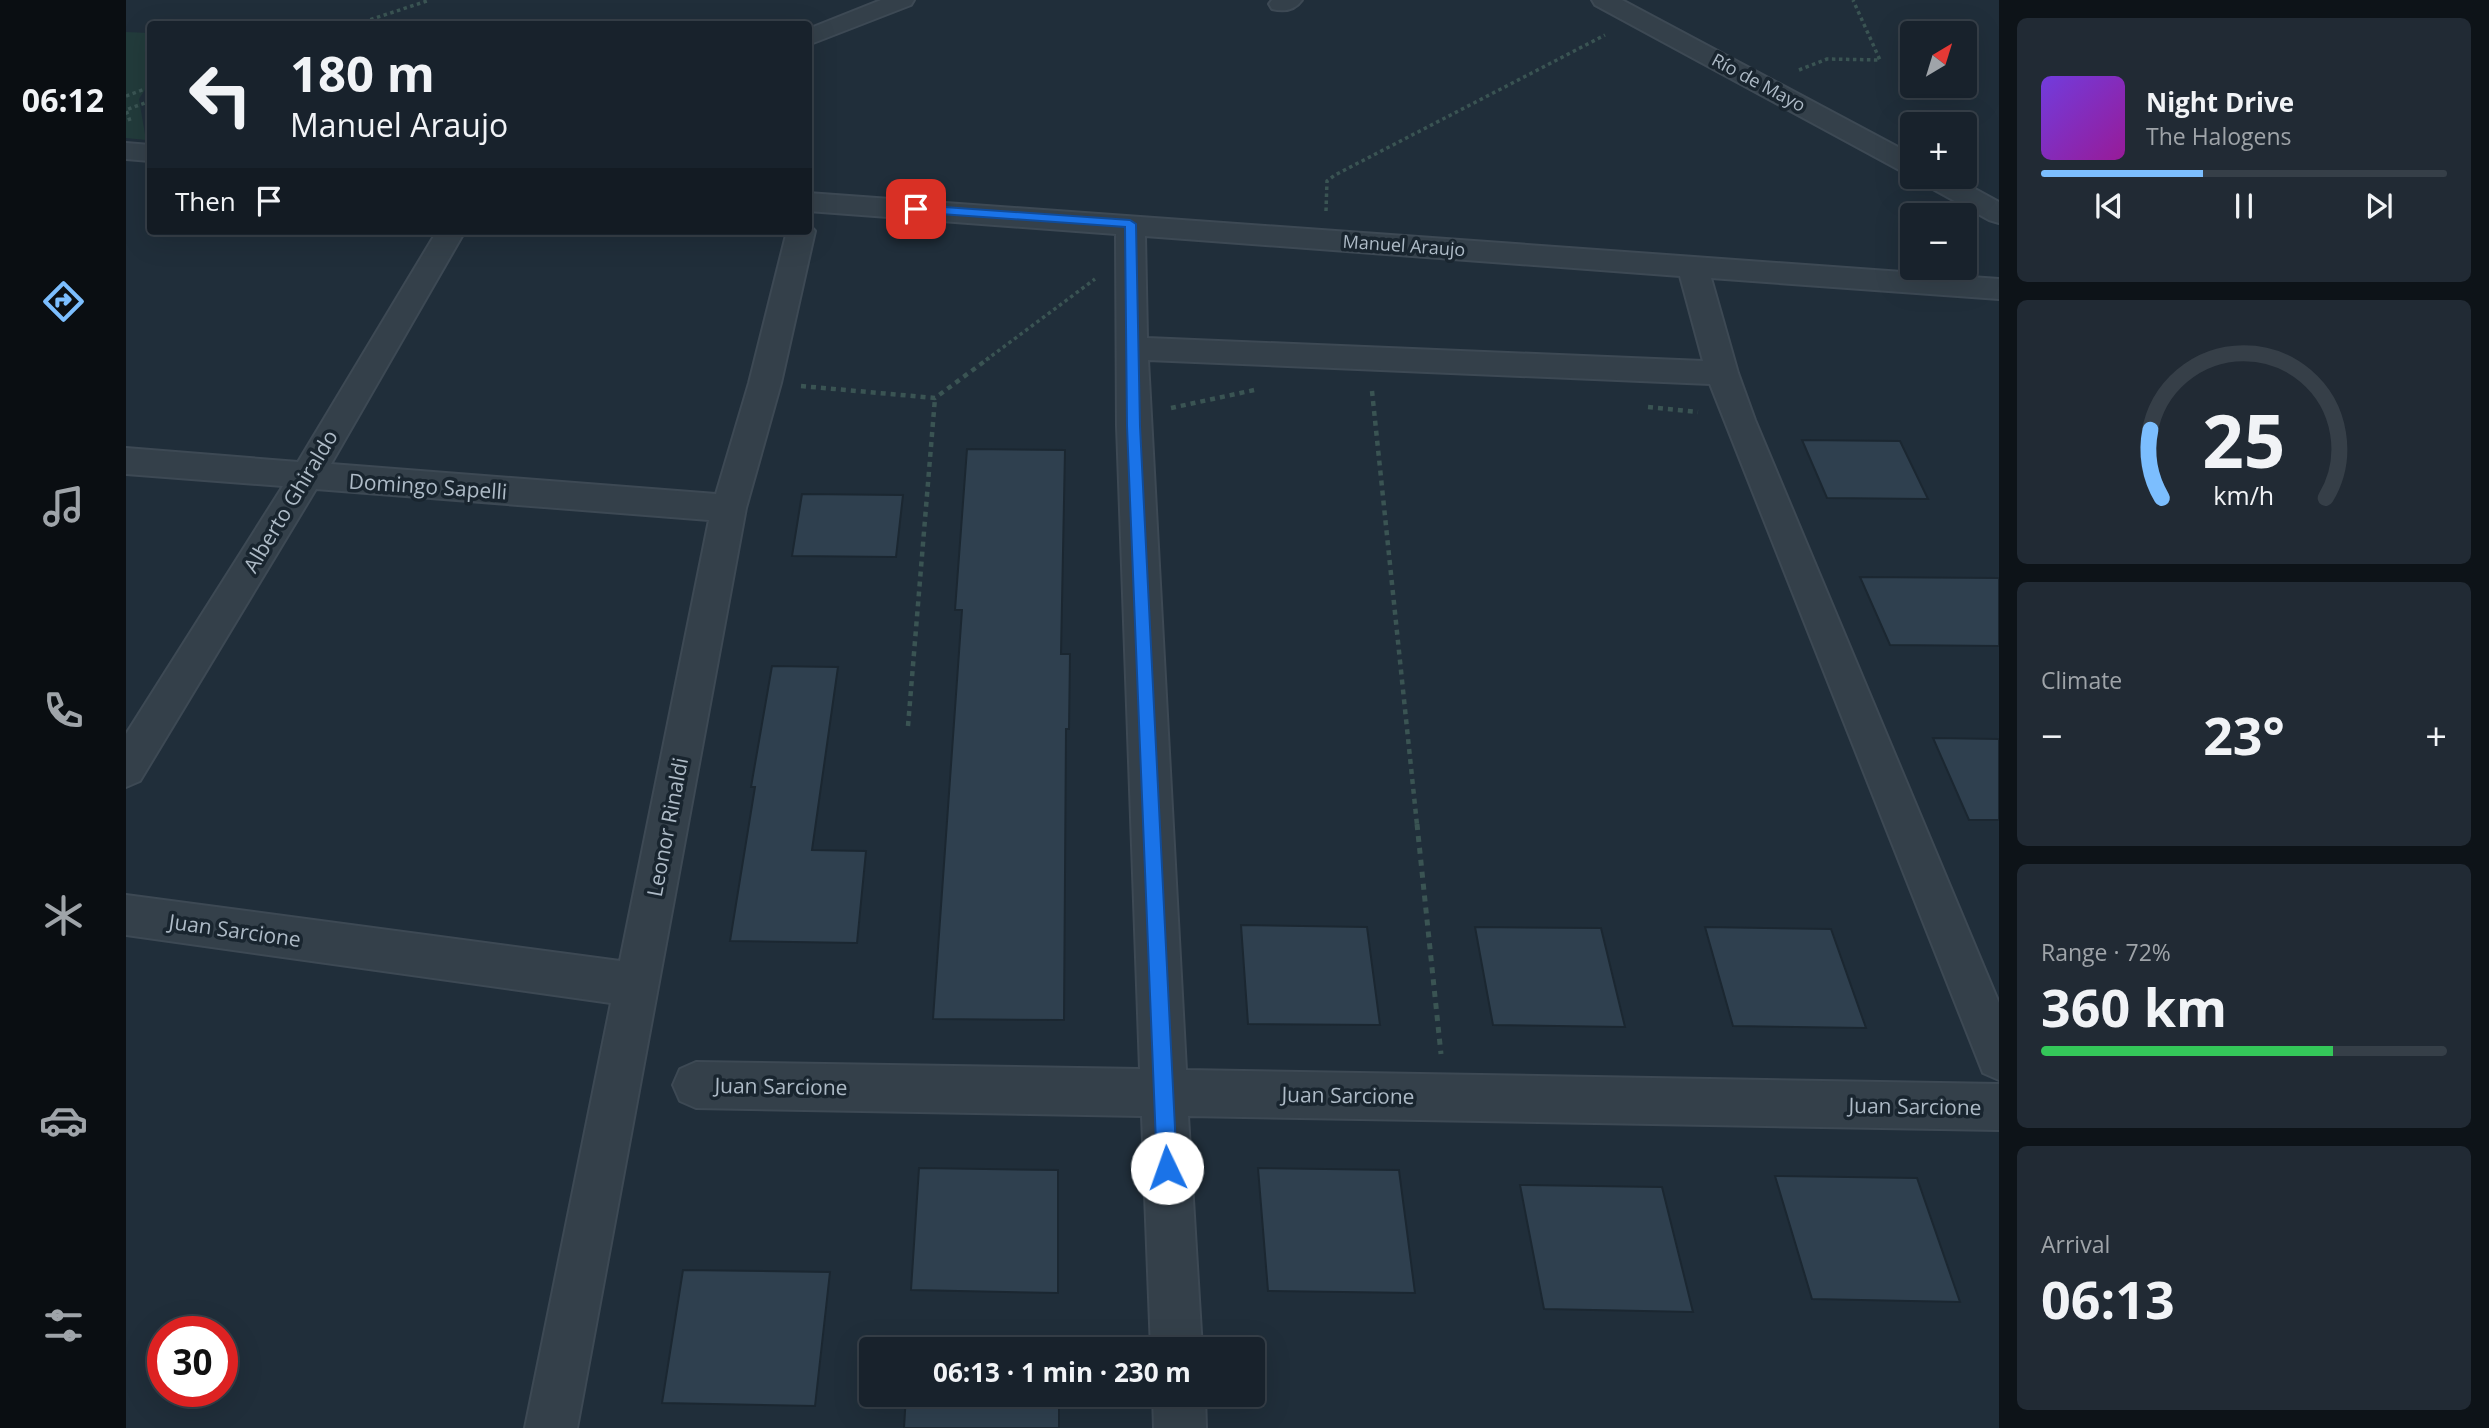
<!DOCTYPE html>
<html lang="en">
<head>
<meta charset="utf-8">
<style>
	body { margin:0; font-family:"Open Sans",sans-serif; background:#212a34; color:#f1f3f6; height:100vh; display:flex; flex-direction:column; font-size:26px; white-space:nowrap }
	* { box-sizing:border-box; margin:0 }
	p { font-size:23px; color:#9fa4a9 }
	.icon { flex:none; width:38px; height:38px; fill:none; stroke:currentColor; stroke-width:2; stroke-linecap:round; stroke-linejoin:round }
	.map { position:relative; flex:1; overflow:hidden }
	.side { display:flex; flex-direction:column; gap:18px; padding:18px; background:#0d1318; width:490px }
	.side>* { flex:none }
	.banner { position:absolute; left:21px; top:21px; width:665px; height:214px; border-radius:7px; box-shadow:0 7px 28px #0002,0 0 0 2px #363f48; background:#18222c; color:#f1f3f6; overflow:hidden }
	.needle { width:46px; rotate:38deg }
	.fabs { position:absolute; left:1774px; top:21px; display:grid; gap:14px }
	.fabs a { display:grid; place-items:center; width:77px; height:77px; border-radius:7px; background:#18222c; box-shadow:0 7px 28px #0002,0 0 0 2px #363f48; font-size:35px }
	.speed { position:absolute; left:21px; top:1316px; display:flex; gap:14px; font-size:35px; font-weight:700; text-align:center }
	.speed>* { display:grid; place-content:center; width:91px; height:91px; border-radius:50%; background:#18222c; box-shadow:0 7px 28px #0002,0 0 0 2px #363f48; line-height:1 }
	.speed .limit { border:10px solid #d22; background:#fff; color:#111 }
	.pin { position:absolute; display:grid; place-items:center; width:60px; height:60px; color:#fff; margin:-30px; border-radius:14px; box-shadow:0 4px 10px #0006 }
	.me { position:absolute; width:77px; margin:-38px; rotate:357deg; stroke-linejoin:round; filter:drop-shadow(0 0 5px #0008) }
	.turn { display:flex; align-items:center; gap:24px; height:147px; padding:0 28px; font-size:32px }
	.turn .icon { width:91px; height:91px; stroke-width:2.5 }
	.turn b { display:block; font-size:49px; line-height:60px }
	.then { display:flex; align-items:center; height:66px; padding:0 28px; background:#0003; gap:14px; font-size:26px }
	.big { font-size:52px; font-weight:700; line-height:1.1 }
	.side .card { flex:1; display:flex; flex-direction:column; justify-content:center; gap:10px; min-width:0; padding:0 24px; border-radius:10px; background:#212a34 }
	.side .dial { align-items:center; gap:0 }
	.dial svg { height:182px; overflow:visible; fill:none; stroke:#363f48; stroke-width:7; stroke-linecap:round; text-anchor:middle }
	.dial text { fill:#f1f3f6; stroke:none }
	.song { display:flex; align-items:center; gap:21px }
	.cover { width:84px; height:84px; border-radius:10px; background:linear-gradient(135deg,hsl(260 70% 55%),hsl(300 70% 35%)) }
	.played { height:7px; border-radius:4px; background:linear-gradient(90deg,#7cbefe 40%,#363f48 40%) }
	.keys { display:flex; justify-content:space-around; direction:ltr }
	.heat { display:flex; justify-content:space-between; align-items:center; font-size:38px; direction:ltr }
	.charge { height:10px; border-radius:5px; background:linear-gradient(90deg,#34c759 72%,#363f48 0) }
	.trip { position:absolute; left:733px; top:1337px; width:406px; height:70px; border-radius:7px; background:#18222c; box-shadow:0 7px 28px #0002,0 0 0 2px #363f48; font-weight:700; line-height:70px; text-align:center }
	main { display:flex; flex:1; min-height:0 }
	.tab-bar { display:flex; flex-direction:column; width:126px; justify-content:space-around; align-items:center; background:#0a0e12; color:#9fa4a9 }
	.tab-bar .icon { width:49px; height:49px }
	.tab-bar .current { color:#7cbefe }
	.tab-bar b { font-size:32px; color:#f1f3f6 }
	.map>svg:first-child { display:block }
</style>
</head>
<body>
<main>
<nav class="tab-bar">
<b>06:12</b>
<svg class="icon current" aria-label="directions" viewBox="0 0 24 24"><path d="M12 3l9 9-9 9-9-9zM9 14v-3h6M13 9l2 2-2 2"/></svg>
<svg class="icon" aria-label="music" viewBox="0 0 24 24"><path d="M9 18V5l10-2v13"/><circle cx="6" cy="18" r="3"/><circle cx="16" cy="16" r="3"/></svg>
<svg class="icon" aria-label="phone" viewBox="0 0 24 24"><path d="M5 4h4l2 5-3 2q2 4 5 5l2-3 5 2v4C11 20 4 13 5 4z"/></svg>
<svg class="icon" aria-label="climate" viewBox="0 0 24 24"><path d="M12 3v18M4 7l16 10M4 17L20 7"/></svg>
<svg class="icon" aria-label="car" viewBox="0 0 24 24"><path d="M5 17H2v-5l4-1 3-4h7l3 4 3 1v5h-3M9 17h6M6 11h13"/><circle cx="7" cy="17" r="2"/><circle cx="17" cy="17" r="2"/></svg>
<svg class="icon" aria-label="filters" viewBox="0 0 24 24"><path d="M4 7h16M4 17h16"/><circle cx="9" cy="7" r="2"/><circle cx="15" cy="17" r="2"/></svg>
</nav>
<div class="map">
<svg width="1873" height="1428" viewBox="0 0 1873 1428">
	<rect width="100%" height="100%" fill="#202e3a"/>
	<path fill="#223b3b" d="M0,32L24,33V82L13,99L20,140L0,138Z"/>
	<g fill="#2f404f" stroke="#1b2731" stroke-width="2">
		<path d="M1676,440L1774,441L1802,499L1701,498Z"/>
		<path d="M841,449L939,450L935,654H944L943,729H940L938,1020L807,1019L836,610H829Z"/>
		<path d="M676,494L777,495L770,557L666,556Z"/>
		<path d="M1734,577L1873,578V646L1764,645Z"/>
		<path d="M646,666L712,667L686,850L740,851L731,943L604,941L629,787H625Z"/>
		<path d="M1807,738L1873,739V820H1843Z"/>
		<path d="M1115,925L1241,927L1254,1025L1122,1024Z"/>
		<path d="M1349,927L1475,928L1499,1027L1367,1025Z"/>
		<path d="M1579,927L1705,929L1740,1028L1607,1026Z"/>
		<path d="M793,1168L932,1170V1293L785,1290Z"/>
		<path d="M1132,1168L1273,1170L1289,1293L1142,1291Z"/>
		<path d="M1649,1176L1791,1178L1834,1302L1686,1299Z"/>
		<path d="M1394,1185L1536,1187L1567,1312L1418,1309Z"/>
		<path d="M557,1270L704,1272L689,1406L536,1403Z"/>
		<path d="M780,1395H933V1428H778Z"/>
	</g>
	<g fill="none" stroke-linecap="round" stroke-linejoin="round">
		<defs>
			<g id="minor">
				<path d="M755,0H788L785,5L682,45V29Z"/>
				<path d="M1146,0H1176C1169,10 1158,12 1146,9L1143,4Z"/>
				<path d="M1466,0H1496L1787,155V174L1777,172L1469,5Z"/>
				<path d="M0,143L24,145V161L0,159Z"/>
				<path d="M1792,177H1827L1873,202V223L1863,220L1796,183Z"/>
				<path d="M682,193L1873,279V299L1585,278L1612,373L1629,420L1873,1003V1080L1857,1073L1584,384L1022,360L1060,1070L1873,1084V1130L1062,1116L1076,1349H1025L1016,1116L570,1108L554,1101L547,1085L554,1069L570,1062L1014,1069L991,426L990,234L682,211ZM1019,236L1554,276L1577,361L1021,338Z"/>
				<path d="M682,224L689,231L655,383L620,508L451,1428H399L485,1003L0,935V895L494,961L583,520L190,489L14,781L0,787V734L157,486L0,474V448L172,462L311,231H339L205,464L590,494L623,383L661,231H682Z"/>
				<path d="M1027,1395H1079L1080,1428H1028Z"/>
			</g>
		</defs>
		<use href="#minor" stroke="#3d4954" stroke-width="4"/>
		<g stroke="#3a5453" stroke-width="3.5" stroke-dasharray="3.5 3.5" stroke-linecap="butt">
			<path d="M231,24L304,0"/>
			<path d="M1673,70L1701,59L1754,60L1727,0"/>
			<path d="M0,96L24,87"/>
			<path d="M4,121L0,110L24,101"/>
			<path d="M1200,211L1201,181L1209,175L1479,35"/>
			<path d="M860,360L969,279"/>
		</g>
		<g stroke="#3a5453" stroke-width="4.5" stroke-dasharray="5 5" stroke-linecap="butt">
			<path d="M675,386L809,398L863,358"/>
			<path d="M1246,391L1291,825"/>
			<path d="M1522,407L1572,412"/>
			<path d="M1045,408L1133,389"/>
			<path d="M782,726L809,398"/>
		</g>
		<path stroke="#3a5453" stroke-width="5" stroke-dasharray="6 6" stroke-linecap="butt" d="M1291,824L1315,1054"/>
		<use href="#minor" fill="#34404a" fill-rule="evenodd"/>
	</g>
	<path fill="#1a73e8" stroke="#114b97" stroke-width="2" d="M790,205L1004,220L1010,224L1014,426L1051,1168L1048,1175L1041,1178L1034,1175L1031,1168L1001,426L999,227L786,212V206Z"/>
	<g text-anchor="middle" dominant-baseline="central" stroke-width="7" stroke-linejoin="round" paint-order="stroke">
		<g font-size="18" fill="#aebbc7" stroke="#19252f">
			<text transform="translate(1633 82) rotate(28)">Río de Mayo</text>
			<text transform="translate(1278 245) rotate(4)">Manuel Araujo</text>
		</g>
		<g font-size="21" fill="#aebbc7" stroke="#19252f">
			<text transform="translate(302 486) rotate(4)">Domingo Sapelli</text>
			<text transform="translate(164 501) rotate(-59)">Alberto Ghiraldo</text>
			<text transform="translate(541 827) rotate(-79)">Leonor Rinaldi</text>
			<text transform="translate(109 930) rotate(8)">Juan Sarcione</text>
			<text transform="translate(655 1086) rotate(1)">Juan Sarcione</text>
			<text transform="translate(1222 1095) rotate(1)">Juan Sarcione</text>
			<text transform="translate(1789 1106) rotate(1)">Juan Sarcione</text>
		</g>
	</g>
</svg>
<div class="fabs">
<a><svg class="needle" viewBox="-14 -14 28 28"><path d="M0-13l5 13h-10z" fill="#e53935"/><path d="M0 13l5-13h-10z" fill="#9fa4a9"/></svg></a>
<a>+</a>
<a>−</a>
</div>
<div class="speed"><div class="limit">30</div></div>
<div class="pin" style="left:790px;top:209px;background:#d93025"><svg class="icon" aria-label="arrive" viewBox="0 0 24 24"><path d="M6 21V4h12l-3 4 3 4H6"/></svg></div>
<svg class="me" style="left:1041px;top:1168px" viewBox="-20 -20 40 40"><circle r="19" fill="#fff"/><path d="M0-13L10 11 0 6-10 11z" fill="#1a73e8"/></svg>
<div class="trip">06:13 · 1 min · 230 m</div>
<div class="banner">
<div class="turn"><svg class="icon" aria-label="left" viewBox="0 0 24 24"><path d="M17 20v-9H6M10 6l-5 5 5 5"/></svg><div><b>180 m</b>Manuel Araujo</div></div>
<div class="then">Then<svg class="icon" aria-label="arrive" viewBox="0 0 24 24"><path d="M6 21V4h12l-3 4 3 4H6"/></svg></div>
</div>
</div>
<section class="side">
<div class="card">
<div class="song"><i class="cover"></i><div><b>Night Drive</b><p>The Halogens</p></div></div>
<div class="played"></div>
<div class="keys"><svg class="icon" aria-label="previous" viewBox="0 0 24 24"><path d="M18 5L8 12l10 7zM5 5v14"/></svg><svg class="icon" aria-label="pause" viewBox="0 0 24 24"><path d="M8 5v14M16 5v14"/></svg><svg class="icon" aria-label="next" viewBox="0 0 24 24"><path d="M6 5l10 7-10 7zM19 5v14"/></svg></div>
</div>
<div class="card dial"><svg viewBox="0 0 100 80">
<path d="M14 69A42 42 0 1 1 86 69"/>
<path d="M14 69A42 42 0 0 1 9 39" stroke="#7cbefe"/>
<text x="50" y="56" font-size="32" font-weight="700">25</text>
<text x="50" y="72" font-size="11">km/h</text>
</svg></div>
<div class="card"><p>Climate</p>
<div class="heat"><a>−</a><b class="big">23°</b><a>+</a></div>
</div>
<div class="card"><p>Range · 72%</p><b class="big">360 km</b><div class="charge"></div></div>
<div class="card"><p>Arrival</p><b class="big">06:13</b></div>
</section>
</main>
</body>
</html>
